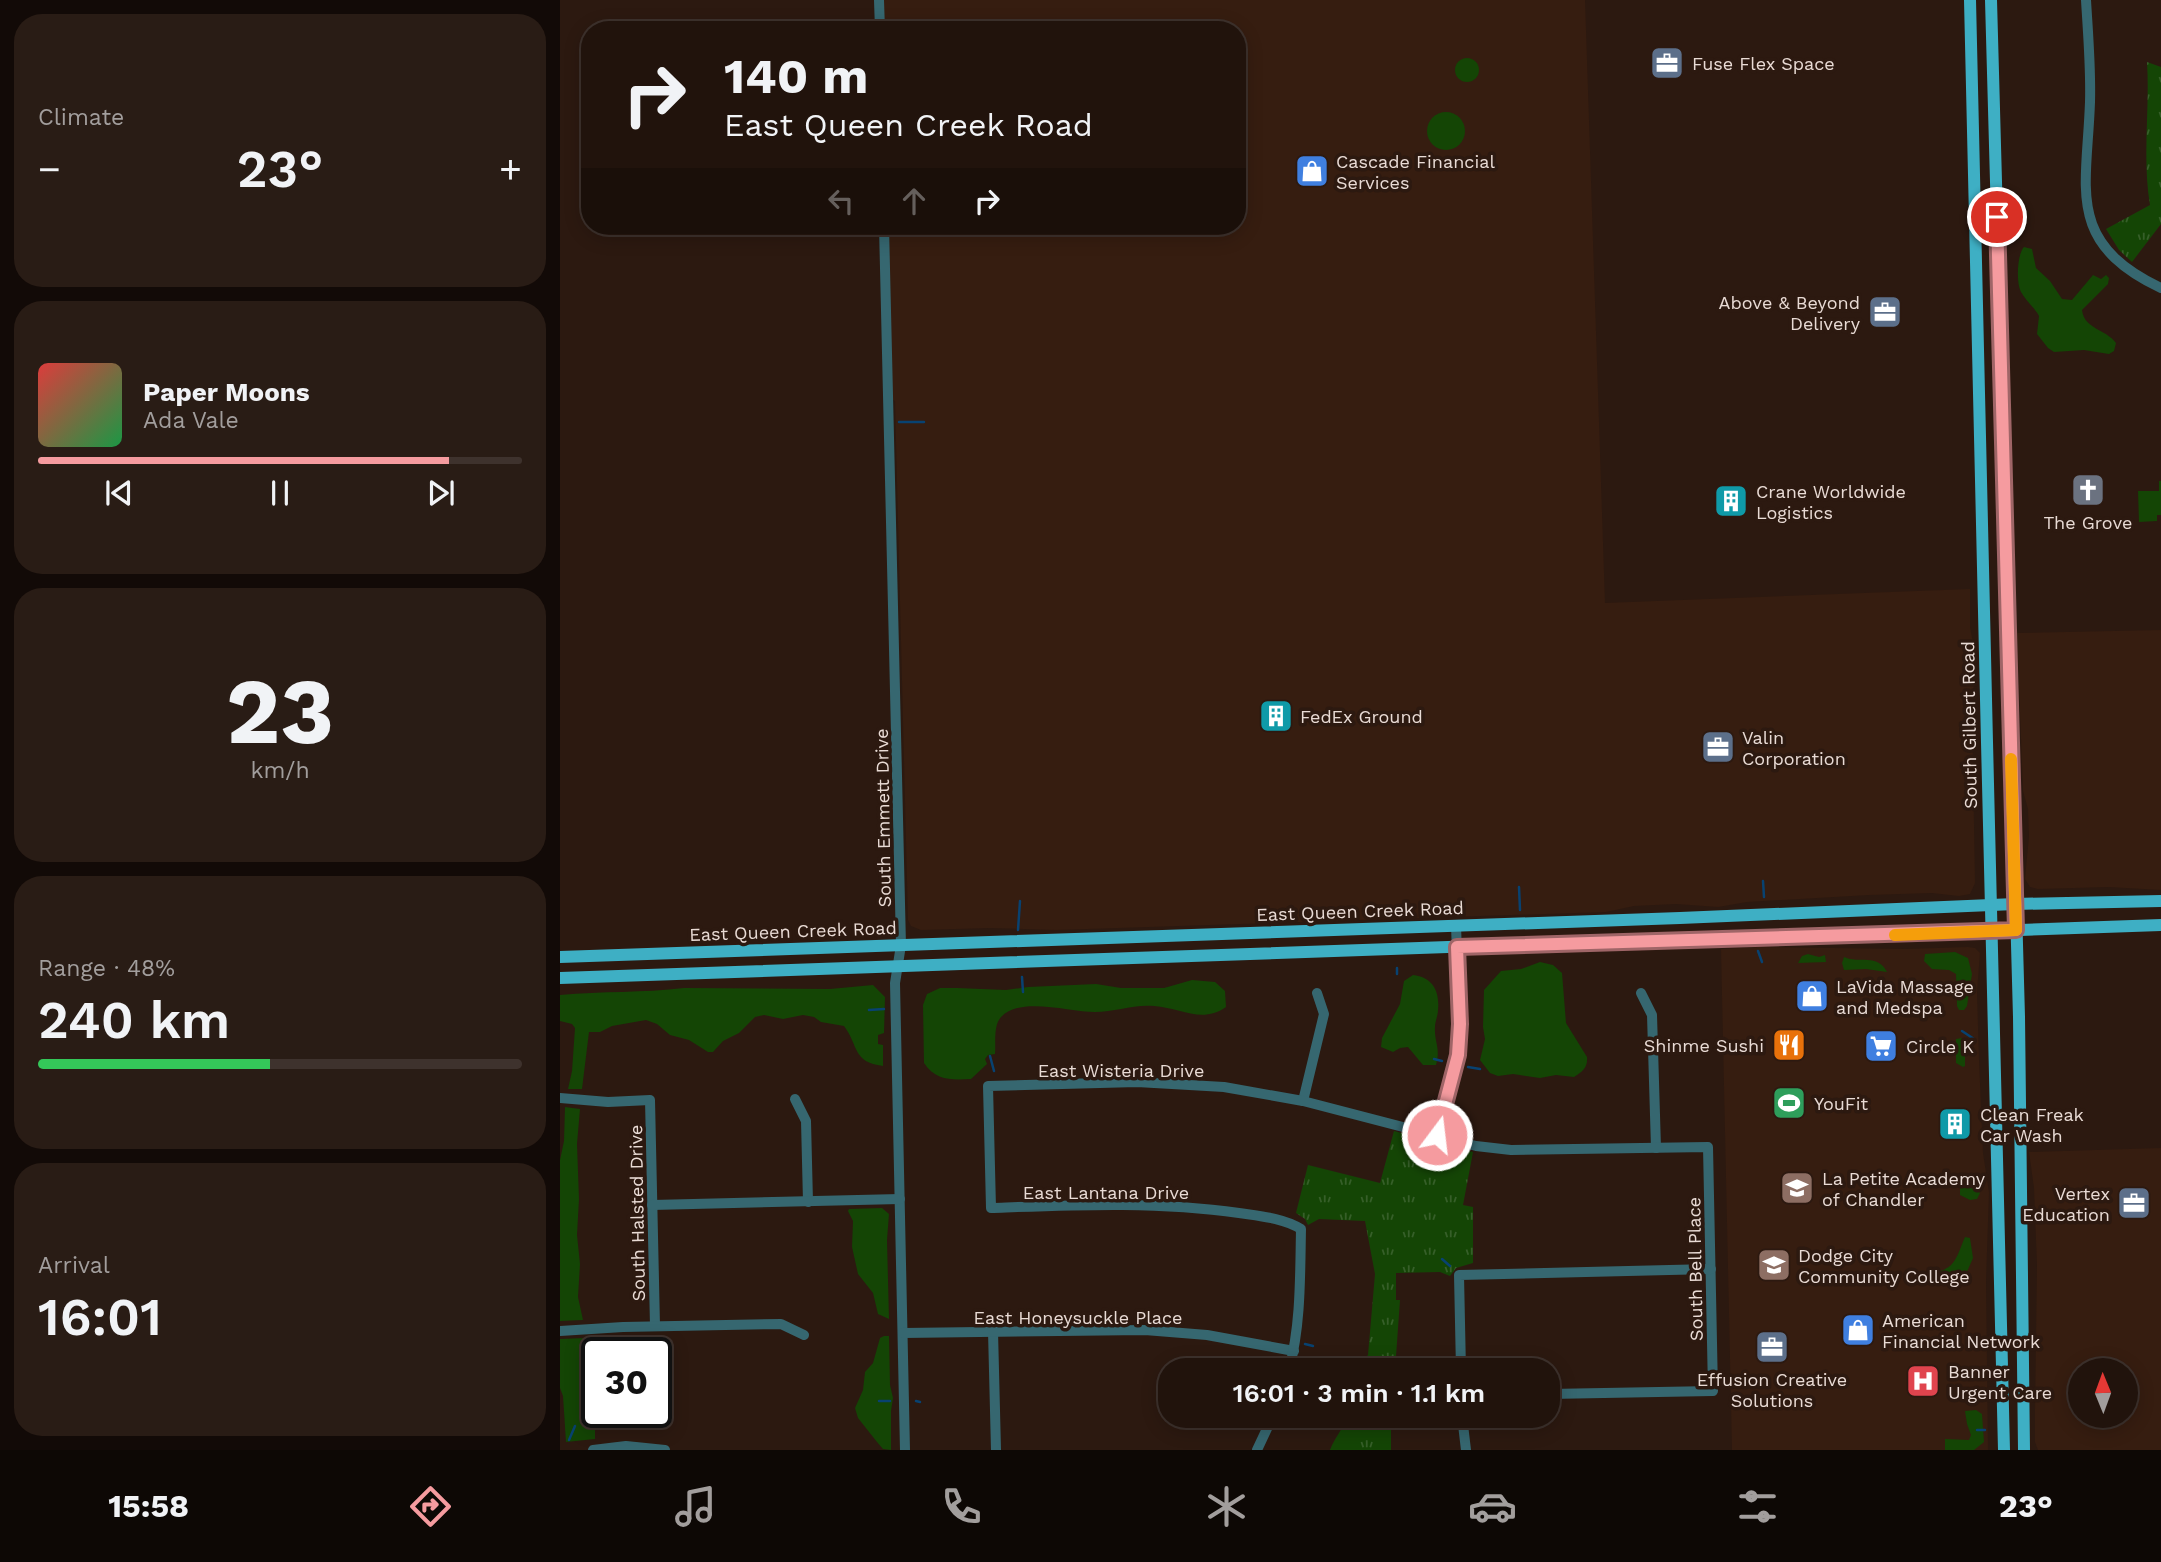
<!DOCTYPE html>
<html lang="en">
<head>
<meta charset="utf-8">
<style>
	body { margin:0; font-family:"Work Sans",sans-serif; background:#291c15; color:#f1f3f6; height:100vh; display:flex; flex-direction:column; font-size:26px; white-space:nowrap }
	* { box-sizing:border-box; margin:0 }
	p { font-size:23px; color:#a29e9d }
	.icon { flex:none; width:38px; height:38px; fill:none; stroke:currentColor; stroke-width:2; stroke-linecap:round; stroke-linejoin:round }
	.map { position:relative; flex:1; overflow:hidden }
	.details { display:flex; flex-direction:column; gap:14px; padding:14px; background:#120a07; width:560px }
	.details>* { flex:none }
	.hud { position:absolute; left:21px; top:21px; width:665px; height:214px; border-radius:28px; box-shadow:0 4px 18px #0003,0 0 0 2px #3e322d; background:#21130c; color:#f1f3f6; overflow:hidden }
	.needle { width:46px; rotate:359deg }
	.buttons { position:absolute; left:1508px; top:1358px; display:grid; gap:14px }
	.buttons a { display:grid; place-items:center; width:70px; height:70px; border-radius:50%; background:#21130c; box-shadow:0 4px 18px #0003,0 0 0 2px #3e322d; font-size:35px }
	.speed { position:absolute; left:21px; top:1337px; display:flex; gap:14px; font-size:35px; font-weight:700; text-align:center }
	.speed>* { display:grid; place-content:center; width:91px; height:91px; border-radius:50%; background:#21130c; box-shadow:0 4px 18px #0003,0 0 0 2px #3e322d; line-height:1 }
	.speed .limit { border:4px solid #111; border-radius:10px; background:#fff; color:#111 }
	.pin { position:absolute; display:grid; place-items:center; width:60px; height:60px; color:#fff; margin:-30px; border:4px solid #fff; border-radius:50%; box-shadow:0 2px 7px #0007 }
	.me { position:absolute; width:77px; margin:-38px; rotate:15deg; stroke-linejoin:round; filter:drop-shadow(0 0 5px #0008) }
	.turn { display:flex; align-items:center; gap:24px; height:147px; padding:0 28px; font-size:32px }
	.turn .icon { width:91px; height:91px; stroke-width:2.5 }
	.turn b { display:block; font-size:49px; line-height:60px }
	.lanes { display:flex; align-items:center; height:66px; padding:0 28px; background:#0003; justify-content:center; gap:35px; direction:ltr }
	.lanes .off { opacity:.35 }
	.big { font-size:52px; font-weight:600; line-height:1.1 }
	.details .card { flex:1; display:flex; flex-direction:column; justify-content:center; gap:10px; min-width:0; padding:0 24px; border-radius:28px; background:#291c15 }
	.details .dial { align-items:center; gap:0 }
	.dial b { font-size:91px; line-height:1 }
	.song { display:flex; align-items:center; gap:21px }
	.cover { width:84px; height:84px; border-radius:10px; background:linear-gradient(135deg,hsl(0 70% 55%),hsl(140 70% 35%)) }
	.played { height:7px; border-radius:4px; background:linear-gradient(90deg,#f59b9f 85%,#3e322d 85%) }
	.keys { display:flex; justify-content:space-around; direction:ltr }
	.heat { display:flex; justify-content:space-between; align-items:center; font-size:38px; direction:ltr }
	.charge { height:10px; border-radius:5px; background:linear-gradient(90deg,#34c759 48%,#3e322d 0) }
	.trip { position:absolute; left:598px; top:1358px; width:402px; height:70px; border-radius:28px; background:#21130c; box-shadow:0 4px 18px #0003,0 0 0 2px #3e322d; font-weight:600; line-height:70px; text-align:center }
	.tab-bar { display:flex; height:112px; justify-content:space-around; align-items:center; background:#0d0805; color:#a29e9d }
	.tab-bar .icon { width:49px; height:49px }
	.tab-bar .on { color:#f59b9f }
	.tab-bar b { font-size:32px; color:#f1f3f6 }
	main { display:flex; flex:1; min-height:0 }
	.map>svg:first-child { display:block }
</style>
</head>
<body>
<main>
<section class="details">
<div class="card"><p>Climate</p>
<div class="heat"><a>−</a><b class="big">23°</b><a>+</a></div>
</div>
<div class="card">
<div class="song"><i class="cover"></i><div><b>Paper Moons</b><p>Ada Vale</p></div></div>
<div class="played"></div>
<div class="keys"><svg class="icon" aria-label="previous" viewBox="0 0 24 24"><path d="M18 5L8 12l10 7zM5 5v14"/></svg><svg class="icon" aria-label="pause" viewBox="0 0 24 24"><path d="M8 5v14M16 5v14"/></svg><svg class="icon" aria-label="next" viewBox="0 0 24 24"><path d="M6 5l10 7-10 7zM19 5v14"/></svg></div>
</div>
<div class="card dial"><b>23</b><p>km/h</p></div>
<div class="card"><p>Range · 48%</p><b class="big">240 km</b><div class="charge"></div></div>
<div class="card"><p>Arrival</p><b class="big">16:01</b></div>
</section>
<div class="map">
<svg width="1601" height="1450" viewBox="0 0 1601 1450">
	<defs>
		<pattern id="park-tufts" width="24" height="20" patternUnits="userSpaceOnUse" patternTransform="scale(1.75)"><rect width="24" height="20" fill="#144505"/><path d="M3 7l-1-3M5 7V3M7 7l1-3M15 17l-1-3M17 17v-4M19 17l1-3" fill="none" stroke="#365f29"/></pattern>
	</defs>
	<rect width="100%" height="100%" fill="#2c1910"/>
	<g fill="#361d10" fill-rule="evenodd">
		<path d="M318,0H1025L1045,603L1410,589V627L1416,659L1412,706L1415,883L1410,894L1399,896L1372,893L1309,895L1187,902L1158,907L1116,904L1074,906L1046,912L496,930L429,928L361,930L351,926L348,920L335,401L329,397L324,226H677V30H319Z"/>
		<path d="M1601,630V890L1549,887L1478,889L1470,887L1465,879L1469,836L1468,809L1463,791L1457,633Z"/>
		<path d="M1198,947L1346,949L1408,947L1415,948L1420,953L1417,992L1419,1060L1423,1153L1429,1192L1426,1281L1428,1450H1172L1161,949Z"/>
		<path d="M1601,1148V1450H1478L1475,1442V1410L1477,1265L1474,1188L1469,1152ZM1566,1370V1416H1521V1370Z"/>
	</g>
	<g fill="#144505">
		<circle cx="907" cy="70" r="12"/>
		<circle cx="886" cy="131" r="19"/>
		<path d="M1464,247L1472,249L1476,268L1490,281L1502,299L1512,300L1533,275L1541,279L1546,275L1549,278L1548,284L1522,310C1524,329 1546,329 1556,343L1554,351L1549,354L1524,350L1494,352L1488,348L1477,334L1479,316C1474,307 1466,301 1461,292C1456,283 1457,254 1464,247Z"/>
		<path d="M1599,481H1601V515H1597V521L1579,522L1578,491H1599Z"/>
		<path d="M1395,952L1408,958L1412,974L1407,1006L1404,1010H1399L1397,1006L1396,974L1389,970L1372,969L1364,961L1365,954Z"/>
		<path d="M1248,954L1259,957L1265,955L1266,962L1238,963L1242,956Z"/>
		<path d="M1284,957C1299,964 1318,953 1327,972L1306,969L1284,970L1282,963Z"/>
		<path d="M980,962L993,965L1002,973L1006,1023L1027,1057C1028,1068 1022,1072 1014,1077L996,1075L980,1078L953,1074L938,1076L930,1073L920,1060L925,1039L923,1027L924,990L941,971L961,969Z"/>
		<path d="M853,975C873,977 880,992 878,1010C878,1016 875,1021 875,1027C874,1042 881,1048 876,1065H863L848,1047L840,1048L833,1052L821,1047L822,1038L840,1004L844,981Z"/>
		<path d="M632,980L655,982L665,991L666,1007C642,1024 621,1008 594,1006C574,1004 555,1012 535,1012C510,1012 460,996 441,1017C433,1026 436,1043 435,1054L428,1055L425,1059L427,1064L411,1079C392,1080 376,1081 364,1063L363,1005L367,994L380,988H397L446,990L468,987L536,984L561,988H604Z"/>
		<path d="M313,985L325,997L324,1033L318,1035V1044L323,1045V1066C292,1062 299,1046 284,1026L261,1022L254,1017L243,1015L223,1019L204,1015L195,1017L179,1033L163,1041L153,1052H148L129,1040L110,1035L97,1024L86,1020L52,1026L40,1032H29L22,1089H8L12,1071L15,1028L12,1024L0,1021V995C42,991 83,993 124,988L270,989Z"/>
		<path d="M1402,1038L1408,1048L1405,1057V1066L1403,1067L1396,1063V1039Z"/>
		<path d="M5,1107L20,1109L17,1144L19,1199L17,1235L20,1264L18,1297L23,1320L0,1321V1160L4,1141Z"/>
		<path d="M1400,1183L1417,1185L1420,1193L1417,1199L1410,1200L1400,1195Z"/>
		<path d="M322,1208L329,1214L327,1240L329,1319L318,1314L313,1293L298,1274L292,1247L293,1221L288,1211L289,1209Z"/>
		<path d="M1405,1237L1410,1238L1413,1258L1406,1274L1398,1277H1383L1377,1282L1367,1283V1274C1396,1270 1395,1260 1405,1237Z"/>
		<path d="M324,1336H329L330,1385L333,1398L331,1411V1450L323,1449L317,1442L298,1418L295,1408L303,1390L305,1372L313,1363L320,1338Z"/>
		<path d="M25,1338L28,1354L26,1379L35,1410V1439L6,1442L3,1396L0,1388V1339Z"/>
		<path d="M1416,1410L1422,1414L1424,1442L1414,1450H1385V1439L1409,1440L1411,1435L1407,1424L1405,1411Z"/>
	</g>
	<g fill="url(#park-tufts)">
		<path d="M1587,62L1601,67V224L1572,262L1559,250L1546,229L1590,205C1582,157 1590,110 1587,62Z"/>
		<path d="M834,1131L913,1152L903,1205L913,1207V1263L896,1268L890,1276L880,1272L836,1273V1300H840L835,1370H800L801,1362L808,1355L815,1274L805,1221L759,1219L748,1225L745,1219L736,1213L748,1165L820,1183Z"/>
		<path d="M788,1416H831V1450H770C775,1437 783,1429 788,1416Z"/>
	</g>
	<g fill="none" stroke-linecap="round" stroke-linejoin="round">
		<g stroke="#084271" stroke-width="2.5">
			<path d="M339,422H364"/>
			<path d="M1203,881L1204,897"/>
			<path d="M959,887L960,910"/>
			<path d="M458,930L460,901"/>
			<path d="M1198,951L1202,962"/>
			<path d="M837,968V974"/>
			<path d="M462,977L463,992"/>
			<path d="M309,1010L324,1009"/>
			<path d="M1402,1031L1414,1039"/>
			<path d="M430,1056L434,1071"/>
			<path d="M874,1059L882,1061"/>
			<path d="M908,1067L920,1069"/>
			<path d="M882,1259L890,1266"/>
			<path d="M745,1344L753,1346"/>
			<path d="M319,1401H330"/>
			<path d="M356,1401L360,1402"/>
			<path d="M1417,1430H1425"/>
			<path d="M9,1440L15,1426"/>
		</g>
		<g stroke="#366770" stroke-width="10">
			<path d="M319,0L320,30"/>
			<path d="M1526,0C1528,34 1531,68 1530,102C1527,190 1505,242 1601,288"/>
			<path d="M324,226L341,945L335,983L345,1450"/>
			<path d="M1081,993L1092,1015L1096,1148"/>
			<path d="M0,1098L48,1102L90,1100L95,1326"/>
			<path d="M235,1099L246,1121L248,1202"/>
			<path d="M743,1101L764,1014L757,993"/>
			<path d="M877,1135L898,1055L900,1039L896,925"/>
			<path d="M92,1205L340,1199"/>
			<path d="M0,1331L63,1327L221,1324L244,1335"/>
			<path d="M433,1331L436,1450"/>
			<path d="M343,1333L585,1330L647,1335L734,1351"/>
			<path d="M729,1370C741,1324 740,1277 741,1229C724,1218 699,1216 679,1213C596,1201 514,1205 431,1208L428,1086L577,1082L664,1087L743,1101L916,1146L951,1150L1148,1147L1153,1391L989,1394"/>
			<path d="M901,1370L899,1275L1151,1269"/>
			<path d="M902,1416L906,1450"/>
			<path d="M33,1450L66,1446L105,1450"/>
			<path d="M697,1450L713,1416"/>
		</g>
		<g stroke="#3eafc4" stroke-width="12">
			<path d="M1410,0C1424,483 1429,967 1444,1450"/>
			<path d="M1431,0L1459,1017L1464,1450"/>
			<path d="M0,957L1120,918L1455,904L1601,901"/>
			<path d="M0,978L1176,937L1321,935L1601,925"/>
		</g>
	</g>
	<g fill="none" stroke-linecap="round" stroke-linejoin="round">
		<defs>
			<path id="route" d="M877,1135L898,1055L900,1024L897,947L1456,930L1437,217"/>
		</defs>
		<use href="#route" stroke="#9f6567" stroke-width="18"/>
		<use href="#route" stroke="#f59b9f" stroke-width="12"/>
		<path stroke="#f59e0b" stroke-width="12" d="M1335,935L1456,930L1451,759"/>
	</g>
	<defs>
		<symbol id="office-square" viewBox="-11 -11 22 22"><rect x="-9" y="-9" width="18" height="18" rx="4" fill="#5c6f8a" stroke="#2c1910"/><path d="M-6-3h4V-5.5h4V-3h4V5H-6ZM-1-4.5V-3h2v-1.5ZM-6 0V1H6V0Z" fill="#fff"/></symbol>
		<symbol id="shop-square" viewBox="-11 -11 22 22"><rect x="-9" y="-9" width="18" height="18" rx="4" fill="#3f7fe0" stroke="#2c1910"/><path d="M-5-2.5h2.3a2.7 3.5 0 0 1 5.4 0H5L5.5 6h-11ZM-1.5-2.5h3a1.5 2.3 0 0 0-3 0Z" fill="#fff"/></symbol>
		<symbol id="church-square" viewBox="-11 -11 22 22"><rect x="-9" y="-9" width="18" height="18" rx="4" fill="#6b7280" stroke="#2c1910"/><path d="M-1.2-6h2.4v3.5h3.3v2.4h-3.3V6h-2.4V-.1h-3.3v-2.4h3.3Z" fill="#fff"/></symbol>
		<symbol id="building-square" viewBox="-11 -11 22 22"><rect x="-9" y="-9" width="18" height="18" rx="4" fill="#0f9aa8" stroke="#2c1910"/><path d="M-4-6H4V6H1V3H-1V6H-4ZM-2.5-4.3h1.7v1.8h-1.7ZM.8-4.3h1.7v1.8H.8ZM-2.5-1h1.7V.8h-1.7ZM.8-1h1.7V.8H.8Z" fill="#fff"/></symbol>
		<symbol id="restaurant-square" viewBox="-11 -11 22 22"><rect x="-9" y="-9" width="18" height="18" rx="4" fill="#e8710a" stroke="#2c1910"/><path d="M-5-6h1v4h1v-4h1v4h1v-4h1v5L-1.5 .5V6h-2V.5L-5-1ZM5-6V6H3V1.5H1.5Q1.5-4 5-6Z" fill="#fff"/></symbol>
		<symbol id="supermarket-square" viewBox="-11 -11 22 22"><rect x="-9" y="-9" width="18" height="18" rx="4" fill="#3f7fe0" stroke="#2c1910"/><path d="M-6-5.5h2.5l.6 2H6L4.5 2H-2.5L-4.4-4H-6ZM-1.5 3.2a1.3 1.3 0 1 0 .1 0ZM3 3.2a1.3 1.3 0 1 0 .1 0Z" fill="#fff"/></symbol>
		<symbol id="stadium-square" viewBox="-11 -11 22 22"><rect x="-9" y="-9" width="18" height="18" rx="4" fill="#2e9e5b" stroke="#2c1910"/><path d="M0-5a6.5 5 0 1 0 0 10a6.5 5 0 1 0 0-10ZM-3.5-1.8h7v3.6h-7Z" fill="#fff"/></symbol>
		<symbol id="school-square" viewBox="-11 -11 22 22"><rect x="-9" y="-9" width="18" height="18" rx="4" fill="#8d6e63" stroke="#2c1910"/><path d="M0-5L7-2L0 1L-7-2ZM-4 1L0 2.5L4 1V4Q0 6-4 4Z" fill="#fff"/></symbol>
		<symbol id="university-square" viewBox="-11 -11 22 22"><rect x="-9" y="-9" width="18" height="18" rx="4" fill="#8d6e63" stroke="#2c1910"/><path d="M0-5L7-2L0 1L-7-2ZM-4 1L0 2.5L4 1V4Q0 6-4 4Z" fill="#fff"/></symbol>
		<symbol id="hospital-square" viewBox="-11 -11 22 22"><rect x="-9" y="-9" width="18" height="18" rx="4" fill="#e0444e" stroke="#2c1910"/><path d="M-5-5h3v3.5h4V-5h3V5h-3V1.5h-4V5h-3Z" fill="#fff"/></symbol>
	</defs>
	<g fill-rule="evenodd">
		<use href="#office-square" x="1088" y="44" width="38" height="38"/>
		<use href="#shop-square" x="733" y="152" width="38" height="38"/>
		<use href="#office-square" x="1306" y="293" width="38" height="38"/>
		<use href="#church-square" x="1509" y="471" width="38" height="38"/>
		<use href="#building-square" x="1152" y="482" width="38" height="38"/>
		<use href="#building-square" x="697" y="697" width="38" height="38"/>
		<use href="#office-square" x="1139" y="728" width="38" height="38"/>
		<use href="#shop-square" x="1233" y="977" width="38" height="38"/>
		<use href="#restaurant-square" x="1210" y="1026" width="38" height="38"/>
		<use href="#supermarket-square" x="1302" y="1027" width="38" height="38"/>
		<use href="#stadium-square" x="1210" y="1084" width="38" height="38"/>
		<use href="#building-square" x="1376" y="1105" width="38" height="38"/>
		<use href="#school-square" x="1218" y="1169" width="38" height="38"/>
		<use href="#office-square" x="1555" y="1184" width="38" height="38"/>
		<use href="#university-square" x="1195" y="1246" width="38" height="38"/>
		<use href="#shop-square" x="1279" y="1311" width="38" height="38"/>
		<use href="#office-square" x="1193" y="1328" width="38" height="38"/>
		<use href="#hospital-square" x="1344" y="1362" width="38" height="38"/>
	</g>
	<g text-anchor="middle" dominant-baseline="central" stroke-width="7" stroke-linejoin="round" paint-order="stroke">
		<g font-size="18" fill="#e9dbd5" stroke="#2c1910" text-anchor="start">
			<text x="1132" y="63">Fuse Flex Space</text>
			<text x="776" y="161">Cascade Financial<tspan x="776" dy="21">Services</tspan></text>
			<text x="1300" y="302" text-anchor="end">Above &amp; Beyond<tspan x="1300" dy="21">Delivery</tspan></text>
			<text x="1196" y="491">Crane Worldwide<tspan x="1196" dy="21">Logistics</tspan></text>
			<text x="1528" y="522" text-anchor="middle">The Grove</text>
			<text x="740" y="716">FedEx Ground</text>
			<text x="1182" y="737">Valin<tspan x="1182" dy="21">Corporation</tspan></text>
			<text x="1276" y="986">LaVida Massage<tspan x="1276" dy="21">and Medspa</tspan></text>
			<text x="1204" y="1045" text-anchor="end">Shinme Sushi</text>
			<text x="1346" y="1046">Circle K</text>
			<text x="1254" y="1103">YouFit</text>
			<text x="1420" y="1114">Clean Freak<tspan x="1420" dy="21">Car Wash</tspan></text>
			<text x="1262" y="1178">La Petite Academy<tspan x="1262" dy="21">of Chandler</tspan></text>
			<text x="1550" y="1193" text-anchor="end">Vertex<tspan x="1550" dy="21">Education</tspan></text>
			<text x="1238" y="1255">Dodge City<tspan x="1238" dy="21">Community College</tspan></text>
			<text x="1322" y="1320">American<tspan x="1322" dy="21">Financial Network</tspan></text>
			<text x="1388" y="1371">Banner<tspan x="1388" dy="21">Urgent Care</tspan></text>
			<text x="1212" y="1379" text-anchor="middle">Effusion Creative<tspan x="1212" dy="21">Solutions</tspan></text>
		</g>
		<g font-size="18" fill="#e9dbd5" stroke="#2c1910">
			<text transform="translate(1409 725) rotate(-91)">South Gilbert Road</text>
			<text transform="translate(323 818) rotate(-91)">South Emmett Drive</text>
			<text transform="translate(800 911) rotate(-2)">East Queen Creek Road</text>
			<text transform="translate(233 931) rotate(-2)">East Queen Creek Road</text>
			<text x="561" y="1070">East Wisteria Drive</text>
			<text x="546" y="1192">East Lantana Drive</text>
			<text transform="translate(77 1213) rotate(-91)">South Halsted Drive</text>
			<text transform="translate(1135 1269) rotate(-91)">South Bell Place</text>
			<text x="518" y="1317">East Honeysuckle Place</text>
		</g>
	</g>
</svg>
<div class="buttons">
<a><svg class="needle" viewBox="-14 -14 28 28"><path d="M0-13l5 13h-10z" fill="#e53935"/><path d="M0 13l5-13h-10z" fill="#a29e9d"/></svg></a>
</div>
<div class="speed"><div class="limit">30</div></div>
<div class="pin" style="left:1437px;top:217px;background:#d93025"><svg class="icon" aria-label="arrive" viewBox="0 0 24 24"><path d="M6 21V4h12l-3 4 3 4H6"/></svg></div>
<svg class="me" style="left:877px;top:1135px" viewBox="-20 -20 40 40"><circle r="17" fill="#f59b9f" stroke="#fff" stroke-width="3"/><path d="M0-11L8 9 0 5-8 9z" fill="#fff"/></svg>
<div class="trip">16:01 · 3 min · 1.1 km</div>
<div class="hud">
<div class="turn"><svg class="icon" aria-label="right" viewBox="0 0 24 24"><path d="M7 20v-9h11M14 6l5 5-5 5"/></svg><div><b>140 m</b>East Queen Creek Road</div></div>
<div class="lanes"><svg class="icon off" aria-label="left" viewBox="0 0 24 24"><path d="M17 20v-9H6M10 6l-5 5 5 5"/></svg><svg class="icon off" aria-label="ahead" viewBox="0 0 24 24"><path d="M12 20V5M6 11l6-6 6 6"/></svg><svg class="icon" aria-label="right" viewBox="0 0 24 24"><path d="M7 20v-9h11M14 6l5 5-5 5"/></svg></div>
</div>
</div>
</main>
<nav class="tab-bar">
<b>15:58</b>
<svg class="icon on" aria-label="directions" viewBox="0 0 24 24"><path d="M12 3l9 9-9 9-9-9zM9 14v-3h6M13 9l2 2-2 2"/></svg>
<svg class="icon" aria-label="music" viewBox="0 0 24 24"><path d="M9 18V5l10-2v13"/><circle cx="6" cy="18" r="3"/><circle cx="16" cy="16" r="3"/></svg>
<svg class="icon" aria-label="phone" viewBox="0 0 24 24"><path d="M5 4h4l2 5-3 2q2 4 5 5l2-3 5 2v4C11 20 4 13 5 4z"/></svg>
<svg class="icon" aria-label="climate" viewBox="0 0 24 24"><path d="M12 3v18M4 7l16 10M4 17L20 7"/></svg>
<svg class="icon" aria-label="car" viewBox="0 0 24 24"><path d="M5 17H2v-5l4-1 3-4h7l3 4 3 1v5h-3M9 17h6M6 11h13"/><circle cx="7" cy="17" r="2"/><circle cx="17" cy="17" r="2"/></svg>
<svg class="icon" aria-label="filters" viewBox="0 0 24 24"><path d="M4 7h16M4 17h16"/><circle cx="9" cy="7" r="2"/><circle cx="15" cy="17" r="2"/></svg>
<b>23°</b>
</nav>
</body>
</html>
